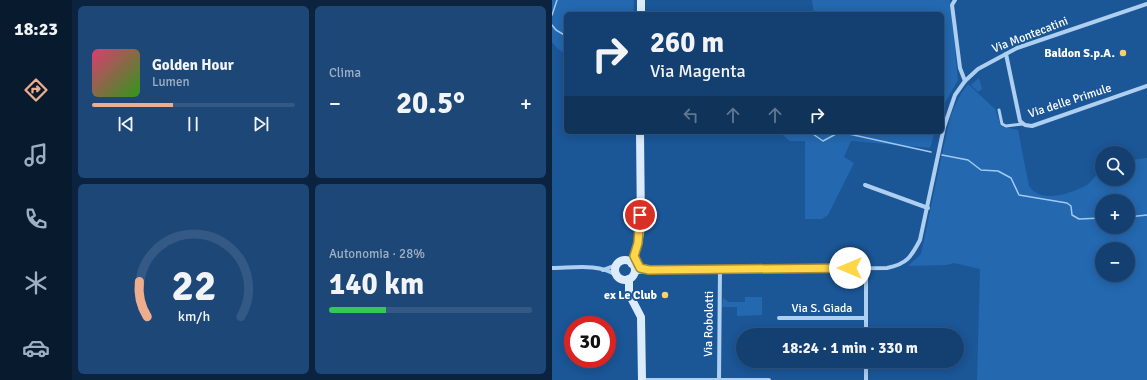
<!DOCTYPE html>
<html lang="it">
<head>
<meta charset="utf-8">
<style>
	body { margin:0; font-family:Signika,sans-serif; background:#1d4776; color:#f1f3f6; height:100vh; display:flex; flex-direction:column; font-size:15px; white-space:nowrap }
	* { box-sizing:border-box; margin:0 }
	p { font-size:13px; color:#9dafc3 }
	.icon { flex:none; width:22px; height:22px; fill:none; stroke:currentColor; stroke-width:2; stroke-linecap:round; stroke-linejoin:round }
	.map { position:relative; flex:1; overflow:hidden }
	.sheet { display:flex; flex-direction:column; gap:6px; padding:6px; background:#0b233e; width:480px }
	.sheet>* { flex:none }
	.banner { position:absolute; left:12px; top:12px; width:380px; height:122px; border-radius:6px; box-shadow:0 2px 10px #0003,0 0 0 1px #335984; background:#144071; color:#f1f3f6; overflow:hidden }
	.buttons { position:absolute; left:543px; top:146px; display:grid; gap:8px }
	.buttons a { display:grid; place-items:center; width:40px; height:40px; border-radius:50%; background:#144071; box-shadow:0 2px 10px #0003,0 0 0 1px #335984; font-size:20px }
	.speed { position:absolute; left:12px; top:316px; display:flex; gap:8px; font-size:20px; font-weight:700; text-align:center }
	.speed>* { display:grid; place-content:center; width:52px; height:52px; border-radius:50%; background:#144071; box-shadow:0 2px 10px #0003,0 0 0 1px #335984; line-height:1 }
	.speed .limit { border:6px solid #d22; background:#fff; color:#111 }
	.pin { position:absolute; display:grid; place-items:center; width:34px; height:34px; color:#fff; margin:-17px; border:2px solid #fff; border-radius:50%; box-shadow:0 1px 4px #0007 }
	.me { position:absolute; width:44px; margin:-22px; rotate:270deg; stroke-linejoin:round; filter:drop-shadow(0 0 3px #0008) }
	.turn { display:flex; align-items:center; gap:14px; height:84px; padding:0 20px; font-size:18px }
	.turn .icon { width:52px; height:52px; stroke-width:2.5 }
	.turn b { display:block; font-size:28px; line-height:34px }
	.lanes { display:flex; align-items:center; height:38px; padding:0 20px; background:#0003; justify-content:center; gap:20px; direction:ltr }
	.lanes .off { opacity:.35 }
	.big { font-size:30px; font-weight:800; line-height:1.1 }
	.sheet .card { flex:1; display:flex; flex-direction:column; justify-content:center; gap:6px; min-width:0; padding:0 14px; border-radius:6px; background:#1d4776 }
	.sheet .dial { align-items:center; gap:0 }
	.dial svg { height:104px; overflow:visible; fill:none; stroke:#335984; stroke-width:7; stroke-linecap:round; text-anchor:middle }
	.dial text { fill:#f1f3f6; stroke:none }
	.song { display:flex; align-items:center; gap:12px }
	.cover { width:48px; height:48px; border-radius:6px; background:linear-gradient(135deg,hsl(340 70% 55%),hsl(110 70% 35%)) }
	.played { height:4px; border-radius:2px; background:linear-gradient(90deg,#eead8d 40%,#335984 40%) }
	.keys { display:flex; justify-content:space-around; direction:ltr }
	.heat { display:flex; justify-content:space-between; align-items:center; font-size:22px; direction:ltr }
	.charge { height:6px; border-radius:3px; background:linear-gradient(90deg,#34c759 28%,#335984 0) }
	.sheet .tiles { flex:1; display:grid; gap:6px; grid-template-columns:repeat(2,1fr) }
	.trip { position:absolute; left:184px; top:328px; width:228px; height:40px; border-radius:20px; background:#144071; box-shadow:0 2px 10px #0003,0 0 0 1px #335984; font-weight:800; line-height:40px; text-align:center }
	main { display:flex; flex:1; min-height:0 }
	.tabs { display:flex; flex-direction:column; width:72px; justify-content:space-around; align-items:center; background:#081a2d; color:#9dafc3 }
	.tabs .icon { width:28px; height:28px }
	.tabs .on { color:#eead8d }
	.tabs b { font-size:18px; color:#f1f3f6 }
	.map>svg:first-child { display:block }
</style>
</head>
<body>
<main>
<nav class="tabs">
<b>18:23</b>
<svg class="icon on" aria-label="directions" viewBox="0 0 24 24"><path d="M12 3l9 9-9 9-9-9zM9 14v-3h6M13 9l2 2-2 2"/></svg>
<svg class="icon" aria-label="music" viewBox="0 0 24 24"><path d="M9 18V5l10-2v13"/><circle cx="6" cy="18" r="3"/><circle cx="16" cy="16" r="3"/></svg>
<svg class="icon" aria-label="phone" viewBox="0 0 24 24"><path d="M5 4h4l2 5-3 2q2 4 5 5l2-3 5 2v4C11 20 4 13 5 4z"/></svg>
<svg class="icon" aria-label="climate" viewBox="0 0 24 24"><path d="M12 3v18M4 7l16 10M4 17L20 7"/></svg>
<svg class="icon" aria-label="car" viewBox="0 0 24 24"><path d="M5 17H2v-5l4-1 3-4h7l3 4 3 1v5h-3M9 17h6M6 11h13"/><circle cx="7" cy="17" r="2"/><circle cx="17" cy="17" r="2"/></svg>
</nav>
<section class="sheet">
<div class="tiles">
<div class="card">
<div class="song"><i class="cover"></i><div><b>Golden Hour</b><p>Lumen</p></div></div>
<div class="played"></div>
<div class="keys"><svg class="icon" aria-label="previous" viewBox="0 0 24 24"><path d="M18 5L8 12l10 7zM5 5v14"/></svg><svg class="icon" aria-label="pause" viewBox="0 0 24 24"><path d="M8 5v14M16 5v14"/></svg><svg class="icon" aria-label="next" viewBox="0 0 24 24"><path d="M6 5l10 7-10 7zM19 5v14"/></svg></div>
</div>
<div class="card"><p>Clima</p>
<div class="heat"><a>−</a><b class="big">20.5°</b><a>+</a></div>
</div>
<div class="card dial"><svg viewBox="0 0 100 80">
<path d="M14 69A42 42 0 1 1 86 69"/>
<path d="M14 69A42 42 0 0 1 8 42" stroke="#eead8d"/>
<text x="50" y="56" font-size="32" font-weight="700">22</text>
<text x="50" y="72" font-size="11">km/h</text>
</svg></div>
<div class="card"><p>Autonomia · 28%</p><b class="big">140 km</b><div class="charge"></div></div>
</div>
</section>
<div class="map">
<svg width="595" height="380" viewBox="0 0 595 380">
	<rect width="100%" height="100%" fill="#1b5697"/>
	<g fill="#2468b0" fill-rule="evenodd">
		<path d="M0,0H82L81,14H14V54L6,49L0,42Z"/>
		<path d="M260,0H398L406,80L390,108V14H262Z"/>
		<path d="M427,78L430,89L426,92L419,85Z"/>
		<path d="M416,84L443,109L449,126L466,130L477,186C489,204 518,194 535,185C540,181 545,174 550,169V179H576V163L585,159L595,158V380H425L428,269L402,263L395,265L356,266L369,254L396,126C400,110 406,97 416,84ZM550,201H576V227H550ZM550,249H576V275H550Z"/>
		<path d="M227,132H383L378,148L299,141L292,157L302,163L276,215L270,219H253V141H238Z"/>
		<path d="M193,297H210V315L185,316V307H170L171,298L177,302H193Z"/>
	</g>
	<g fill="none" stroke-linecap="round" stroke-linejoin="round">
		<g stroke="#a1caf2" stroke-width="1.5">
			<path d="M0,15L5,0"/>
			<path d="M0,25L4,30L14,36"/>
			<path d="M258,132L271,141L284,134H297L379,152"/>
			<path d="M390,155L416,160L429,170L446,171L459,178L467,195L515,203L519,206L520,215L527,219L550,218"/>
			<path d="M576,217L595,215"/>
		</g>
		<g stroke="#aecff0" stroke-width="3">
			<path d="M447,110L450,124L454,126L471,124"/>
			<path d="M79,294L97,295"/>
		</g>
		<g stroke="#aecff0" stroke-width="4">
			<path d="M403,0L400,5L408,68L413,81"/>
			<path d="M454,54L468,121L473,125L480,126L595,86"/>
			<path d="M313,185L376,208"/>
			<path d="M82,267L95,269"/>
			<path d="M0,268C20,268 47,263 64,275"/>
			<path d="M51,270L64,265"/>
			<path d="M82,273L97,270L335,268C355,264 359,257 368,240L392,127L403,95L413,81L426,69L465,48L595,4"/>
			<path d="M227,318H314"/>
			<path d="M314,335V268"/>
			<path d="M90,380H217"/>
			<path d="M167,380L168,269"/>
			<path d="M314,380V361"/>
		</g>
		<g stroke="#dcebfb" stroke-width="8">
			<path d="M89,0V14"/>
			<circle cx="73" cy="270" r="10"/>
			<path d="M80,264L86,243L89,228L88,132"/>
			<path d="M77,279V294L89,317L90,380"/>
		</g>
	</g>
	<g fill="none" stroke-linecap="round" stroke-linejoin="round">
		<defs>
			<path id="route" d="M88,215L86,243L82,256L88,268L97,270L298,268"/>
		</defs>
		<use href="#route" stroke="#a68a30" stroke-width="10"/>
		<use href="#route" stroke="#ffd54a" stroke-width="7"/>
	</g>
	<g fill="#ffcf6d" stroke="#1b5697" stroke-width="1.5">
		<circle cx="571" cy="53" r="4"/>
		<circle cx="113" cy="295" r="4"/>
	</g>
	<g text-anchor="middle" dominant-baseline="central" stroke-width="4" stroke-linejoin="round" paint-order="stroke">
		<g font-size="12" fill="#fff" stroke="#1b5697">
			<text transform="translate(478 35) rotate(-21)">Via Montecatini</text>
			<text transform="translate(518 101) rotate(-18)">Via delle Primule</text>
			<text x="270" y="308">Via S. Giada</text>
			<text transform="translate(157 324) rotate(-89)">Via Robolotti</text>
		</g>
		<g font-size="12" font-weight="bold" fill="#fff" stroke="#1b5697" text-anchor="end">
			<text x="563" y="53">Baldon S.p.A.</text>
			<text x="105" y="295">ex Le Club</text>
		</g>
	</g>
</svg>
<div class="buttons">
<a><svg class="icon" aria-label="search" viewBox="0 0 24 24"><circle cx="10" cy="10" r="6"/><path d="M15 15l6 6"/></svg></a>
<a>+</a>
<a>−</a>
</div>
<div class="speed"><div class="limit">30</div></div>
<div class="pin" style="left:88px;top:215px;background:#d93025"><svg class="icon" aria-label="arrive" viewBox="0 0 24 24"><path d="M6 21V4h12l-3 4 3 4H6"/></svg></div>
<svg class="me" style="left:298px;top:268px" viewBox="-20 -20 40 40"><circle r="19" fill="#fff"/><path d="M0-13L10 11 0 6-10 11z" fill="#ffd54a"/></svg>
<div class="trip">18:24 · 1 min · 330 m</div>
<div class="banner">
<div class="turn"><svg class="icon" aria-label="right" viewBox="0 0 24 24"><path d="M7 20v-9h11M14 6l5 5-5 5"/></svg><div><b>260 m</b>Via Magenta</div></div>
<div class="lanes"><svg class="icon off" aria-label="left" viewBox="0 0 24 24"><path d="M17 20v-9H6M10 6l-5 5 5 5"/></svg><svg class="icon off" aria-label="ahead" viewBox="0 0 24 24"><path d="M12 20V5M6 11l6-6 6 6"/></svg><svg class="icon off" aria-label="ahead" viewBox="0 0 24 24"><path d="M12 20V5M6 11l6-6 6 6"/></svg><svg class="icon" aria-label="right" viewBox="0 0 24 24"><path d="M7 20v-9h11M14 6l5 5-5 5"/></svg></div>
</div>
</div>
</main>
</body>
</html>
